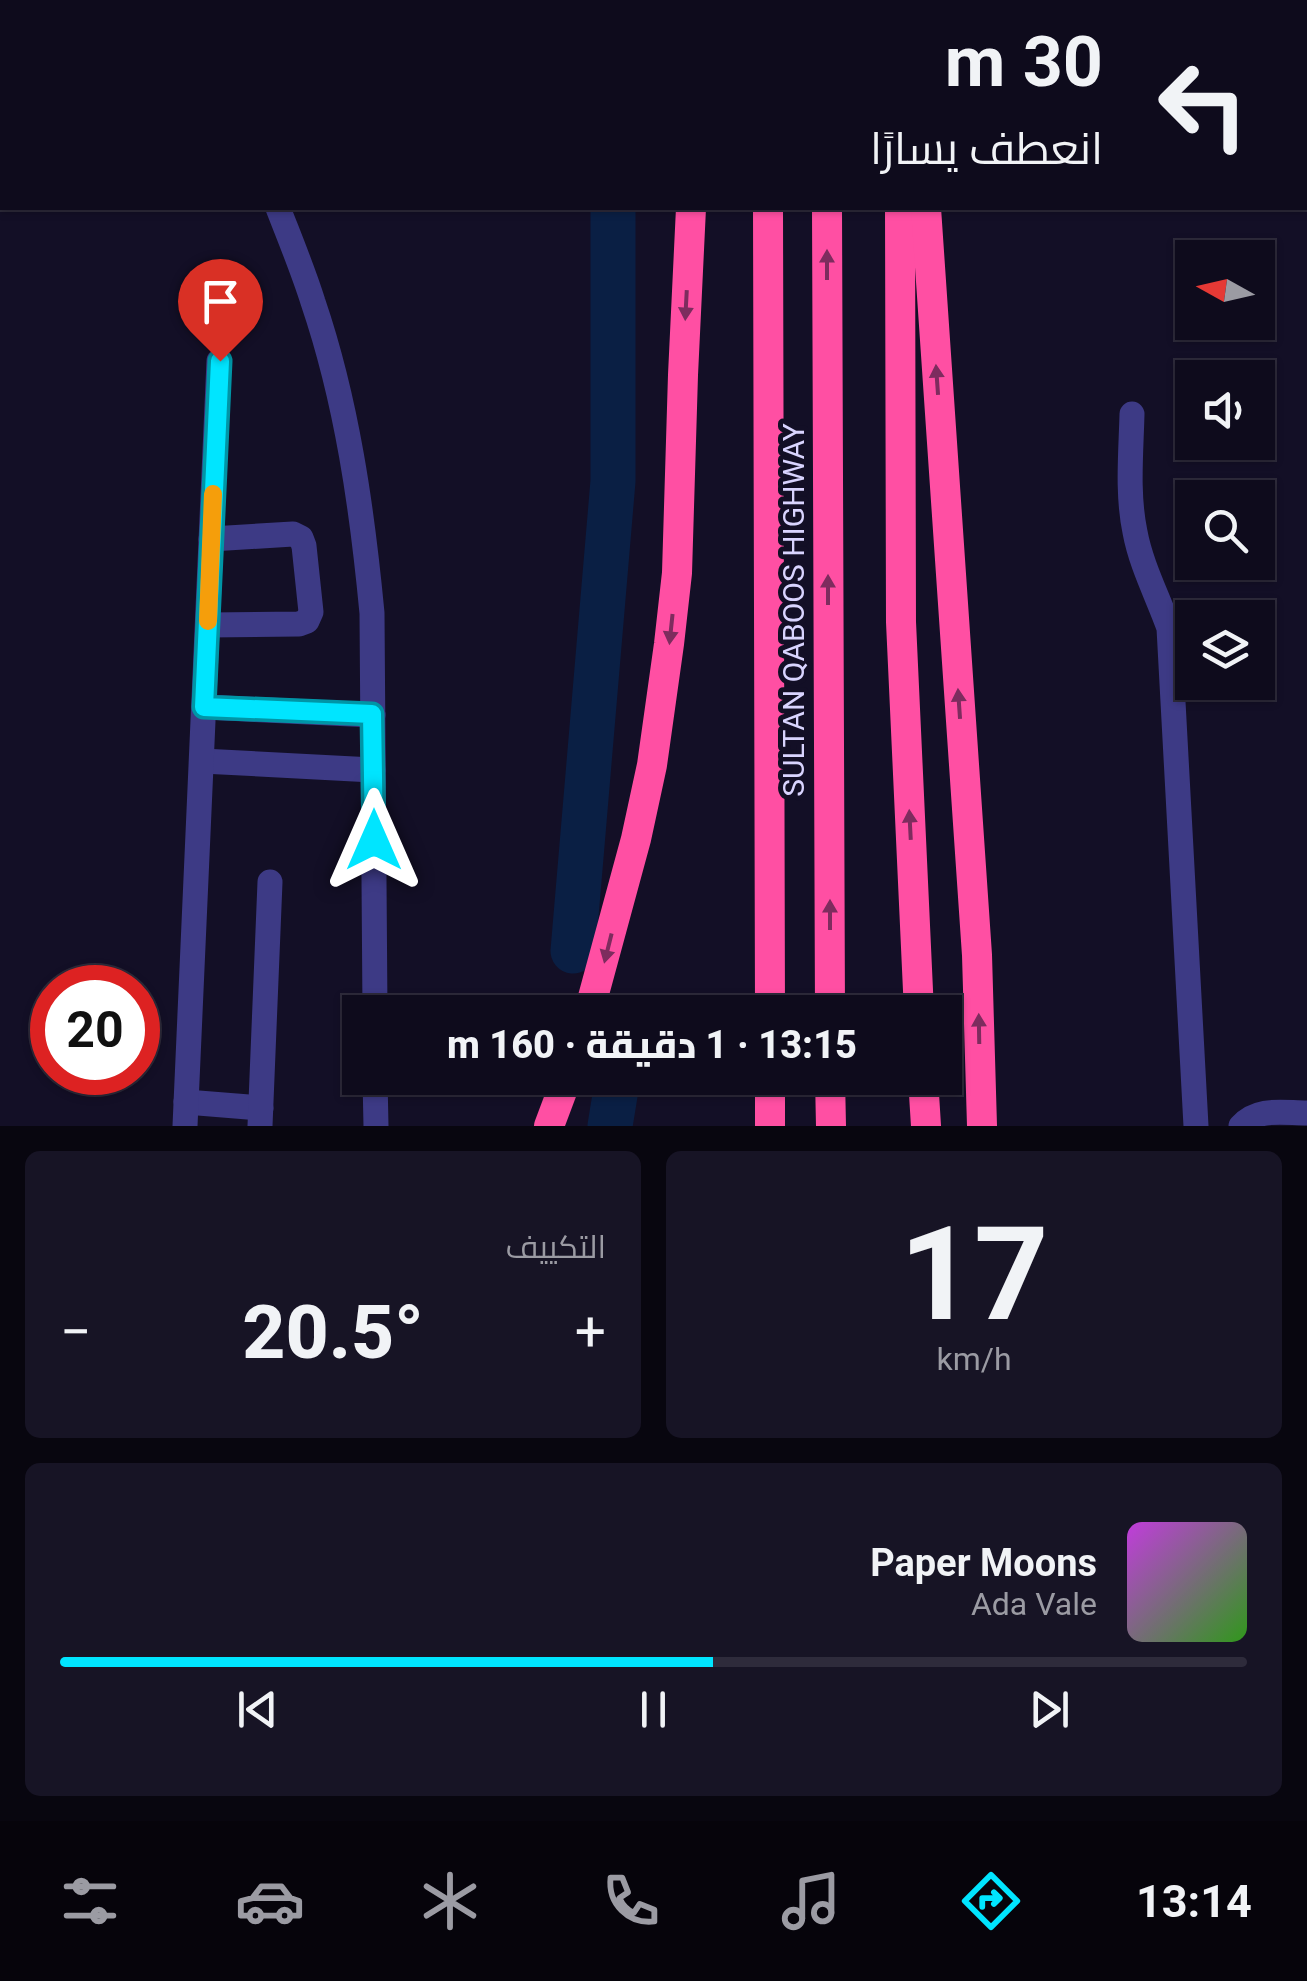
<!DOCTYPE html>
<html lang="ar">
<head>
<meta charset="utf-8">
<style>
	body { margin:0; font-family:Roboto,Cairo,sans-serif; background:#171425; color:#f1f3f6; direction:rtl; height:100vh; display:flex; flex-direction:column; font-size:38px; white-space:nowrap }
	* { box-sizing:border-box; margin:0 }
	p { font-size:32px; color:#9b9ba3 }
	.icon { flex:none; width:55px; height:55px; fill:none; stroke:currentColor; stroke-width:2; stroke-linecap:round; stroke-linejoin:round }
	.map { position:relative; height:1126px; overflow:hidden; direction:ltr }
	.panel { display:flex; flex-direction:column; gap:25px; padding:25px; background:#08060f; flex:1 }
	.panel>* { flex:none }
	.hud { position:absolute; left:0px; top:0px; width:1308px; height:210px; box-shadow:0 2px 8px #0004,0 0 0 2px #2e2b3b; direction:rtl; background:#0e0b1c; color:#f1f3f6; overflow:hidden }
	.needle { width:65px; rotate:278deg }
	.fabs { position:absolute; left:1175px; top:240px; display:grid; gap:20px }
	.fabs a { display:grid; place-items:center; width:100px; height:100px; border-radius:0px; background:#0e0b1c; box-shadow:0 2px 8px #0004,0 0 0 2px #2e2b3b; font-size:50px }
	.speed { position:absolute; left:30px; top:965px; display:flex; gap:20px; font-size:50px; font-weight:700; text-align:center }
	.speed>* { display:grid; place-content:center; width:130px; height:130px; border-radius:50%; background:#0e0b1c; box-shadow:0 2px 8px #0004,0 0 0 2px #2e2b3b; line-height:1 }
	.speed .limit { border:15px solid #d22; background:#fff; color:#111 }
	.pin { position:absolute; display:grid; place-items:center; width:85px; height:85px; color:#fff; margin:-102px -42px; border-radius:50% 50% 50% 0; rotate:-45deg; box-shadow:0 0 10px #0007 }
	.pin .icon { rotate:45deg }
	.me { position:absolute; width:110px; margin:-55px; rotate:0deg; stroke-linejoin:round; filter:drop-shadow(0 0 8px #0008) }
	.turn { display:flex; align-items:center; gap:35px; height:210px; padding:0 40px; font-size:45px }
	.turn .icon { width:130px; height:130px; stroke-width:2.5 }
	.turn b { display:block; font-size:70px; line-height:85px }
	.big { font-size:75px; font-weight:800; line-height:1.1 }
	.panel .widget { flex:1; display:flex; flex-direction:column; justify-content:center; gap:15px; min-width:0; padding:0 35px; border-radius:15px; background:#171425 }
	.panel .dial { align-items:center; gap:0 }
	.dial b { font-size:130px; line-height:1 }
	.song { display:flex; align-items:center; gap:30px }
	.cover { width:120px; height:120px; border-radius:15px; background:linear-gradient(135deg,hsl(290 70% 55%),hsl(110 70% 35%)) }
	.played { height:10px; border-radius:5px; background:linear-gradient(90deg,#00e5ff 55%,#2e2b3b 55%) }
	.keys { display:flex; justify-content:space-around; direction:ltr }
	.heat { display:flex; justify-content:space-between; align-items:center; font-size:55px; direction:ltr }
	.panel .tiles { flex:1; display:grid; gap:25px; grid-template-columns:1fr 1fr }
	.widget:last-child { grid-column:span 2 }
	.trip { position:absolute; left:342px; top:995px; width:620px; height:100px; border-radius:0px; background:#0e0b1c; box-shadow:0 2px 8px #0004,0 0 0 2px #2e2b3b; font-weight:800; line-height:100px; text-align:center; direction:rtl }
	.tab-bar { display:flex; height:160px; justify-content:space-around; align-items:center; background:#06040b; color:#9b9ba3 }
	.tab-bar .icon { width:70px; height:70px }
	.tab-bar .on { color:#00e5ff }
	.tab-bar b { font-size:45px; color:#f1f3f6 }
	.map>svg:first-child { display:block }
</style>
</head>
<body>
<div class="map">
<svg width="1307" height="1126" viewBox="0 0 1307 1126">
	<rect width="100%" height="100%" fill="#130f26"/>
	<g fill="none" stroke-linecap="round" stroke-linejoin="round">
		<g stroke="#0a1f44" stroke-width="45">
			<path d="M613,0V2"/>
			<path d="M573,951L613,481V208"/>
			<path d="M610,1126L616,1089"/>
		</g>
		<g stroke="#3d3a85" stroke-width="25">
			<path d="M212,0L213,2"/>
			<path d="M21,2V0"/>
			<path d="M278,208C290,239 303,270 313,302C347,402 362,508 372,613L375,1012"/>
			<path d="M1132,414C1131,453 1127,494 1135,532C1141,565 1158,597 1169,628L1196,1126"/>
			<path d="M208,625L299,624L307,621L311,612L304,546L301,538L293,534L211,539"/>
			<path d="M204,707L373,715"/>
			<path d="M202,761L373,770"/>
			<path d="M375,1078L376,1126"/>
			<path d="M186,1102L261,1108"/>
			<path d="M185,1126L219,361"/>
			<path d="M260,1126L270,882"/>
			<path d="M1241,1126C1258,1107 1283,1113 1307,1113"/>
		</g>
		<g stroke="#c25bff" stroke-width="25">
			<path d="M1290,0V2"/>
			<path d="M1305,92L1307,102"/>
		</g>
		<g stroke="#ff4fa3" stroke-width="30">
			<path d="M826,0V2"/>
			<path d="M912,0V2"/>
			<path d="M702,2V0"/>
			<path d="M769,2V0"/>
			<path d="M768,208L770,1012"/>
			<path d="M827,208L830,1012"/>
			<path d="M900,208L901,622L919,1012"/>
			<path d="M926,208L977,955L982,1126"/>
			<path d="M589,1012L636,839L652,765L669,644L677,573L683,375L691,208"/>
			<path d="M770,1078V1126"/>
			<path d="M830,1078L831,1126"/>
			<path d="M923,1078L926,1126"/>
			<path d="M549,1126L567,1078"/>
		</g>
	</g>
	<defs><path id="oneway-solid" d="M-6-.8H1V-3.2L6.5 0L1 3.2V.8H-6Z" transform="scale(2.5)"/></defs>
	<g fill="#7d2c5e">
		<use href="#oneway-solid" transform="translate(827 265) rotate(-90)"/>
		<use href="#oneway-solid" transform="translate(686 305) rotate(93)"/>
		<use href="#oneway-solid" transform="translate(937 380) rotate(-94)"/>
		<use href="#oneway-solid" transform="translate(828 590) rotate(-90)"/>
		<use href="#oneway-solid" transform="translate(671 629) rotate(96)"/>
		<use href="#oneway-solid" transform="translate(959 704) rotate(-94)"/>
		<use href="#oneway-solid" transform="translate(910 825) rotate(-93)"/>
		<use href="#oneway-solid" transform="translate(830 915) rotate(-90)"/>
		<use href="#oneway-solid" transform="translate(608 948) rotate(104)"/>
		<use href="#oneway-solid" transform="translate(979 1029) rotate(-91)"/>
	</g>
	<g fill="none" stroke-linecap="round" stroke-linejoin="round">
		<defs>
			<path id="route" d="M220,361L204,707L372,714L374,840"/>
		</defs>
		<use href="#route" stroke="#0095a6" stroke-width="25"/>
		<use href="#route" stroke="#00e5ff" stroke-width="18"/>
		<path stroke="#f59e0b" stroke-width="18" d="M208,621L213,494"/>
	</g>
	<g text-anchor="middle" dominant-baseline="central" stroke-width="10" stroke-linejoin="round" paint-order="stroke">
		<g font-size="30" fill="#d9d4ff" stroke="#130f26">
			<text transform="translate(793 610) rotate(-90)">SULTAN QABOOS HIGHWAY</text>
		</g>
	</g>
</svg>
<div class="fabs">
<a><svg class="needle" viewBox="-14 -14 28 28"><path d="M0-13l5 13h-10z" fill="#e53935"/><path d="M0 13l5-13h-10z" fill="#9b9ba3"/></svg></a>
<a><svg class="icon" aria-label="sound" viewBox="0 0 24 24"><path d="M4 9h4l5-4v14l-5-4H4zM17 9q2 3 0 6"/></svg></a>
<a><svg class="icon" aria-label="search" viewBox="0 0 24 24"><circle cx="10" cy="10" r="6"/><path d="M15 15l6 6"/></svg></a>
<a><svg class="icon" aria-label="layers" viewBox="0 0 24 24"><path d="M12 4l9 5-9 5-9-5zM3 14l9 5 9-5"/></svg></a>
</div>
<div class="speed"><div class="limit">20</div></div>
<div class="pin" style="left:220px;top:361px;background:#d93025"><svg class="icon" aria-label="arrive" viewBox="0 0 24 24"><path d="M6 21V4h12l-3 4 3 4H6"/></svg></div>
<svg class="me" style="left:374px;top:840px" viewBox="-20 -20 40 40"><path d="M0-17L14 15 0 8-14 15z" fill="#00e5ff" stroke="#fff" stroke-width="4"/></svg>
<div class="trip">13:15 · 1 دقيقة · 160 m</div>
<div class="hud">
<div class="turn"><svg class="icon" aria-label="left" viewBox="0 0 24 24"><path d="M17 20v-9H6M10 6l-5 5 5 5"/></svg><div><b>30 m</b>انعطف يسارًا</div></div>
</div>
</div>
<section class="panel">
<div class="tiles">
<div class="widget dial"><b>17</b><p>km/h</p></div>
<div class="widget"><p>التكييف</p>
<div class="heat"><a>−</a><b class="big">20.5°</b><a>+</a></div>
</div>
<div class="widget">
<div class="song"><i class="cover"></i><div><b>Paper Moons</b><p>Ada Vale</p></div></div>
<div class="played"></div>
<div class="keys"><svg class="icon" aria-label="previous" viewBox="0 0 24 24"><path d="M18 5L8 12l10 7zM5 5v14"/></svg><svg class="icon" aria-label="pause" viewBox="0 0 24 24"><path d="M8 5v14M16 5v14"/></svg><svg class="icon" aria-label="next" viewBox="0 0 24 24"><path d="M6 5l10 7-10 7zM19 5v14"/></svg></div>
</div>
</div>
</section>
<nav class="tab-bar">
<b>13:14</b>
<svg class="icon on" aria-label="directions" viewBox="0 0 24 24"><path d="M12 3l9 9-9 9-9-9zM9 14v-3h6M13 9l2 2-2 2"/></svg>
<svg class="icon" aria-label="music" viewBox="0 0 24 24"><path d="M9 18V5l10-2v13"/><circle cx="6" cy="18" r="3"/><circle cx="16" cy="16" r="3"/></svg>
<svg class="icon" aria-label="phone" viewBox="0 0 24 24"><path d="M5 4h4l2 5-3 2q2 4 5 5l2-3 5 2v4C11 20 4 13 5 4z"/></svg>
<svg class="icon" aria-label="climate" viewBox="0 0 24 24"><path d="M12 3v18M4 7l16 10M4 17L20 7"/></svg>
<svg class="icon" aria-label="car" viewBox="0 0 24 24"><path d="M5 17H2v-5l4-1 3-4h7l3 4 3 1v5h-3M9 17h6M6 11h13"/><circle cx="7" cy="17" r="2"/><circle cx="17" cy="17" r="2"/></svg>
<svg class="icon" aria-label="filters" viewBox="0 0 24 24"><path d="M4 7h16M4 17h16"/><circle cx="9" cy="7" r="2"/><circle cx="15" cy="17" r="2"/></svg>
</nav>
</body>
</html>
